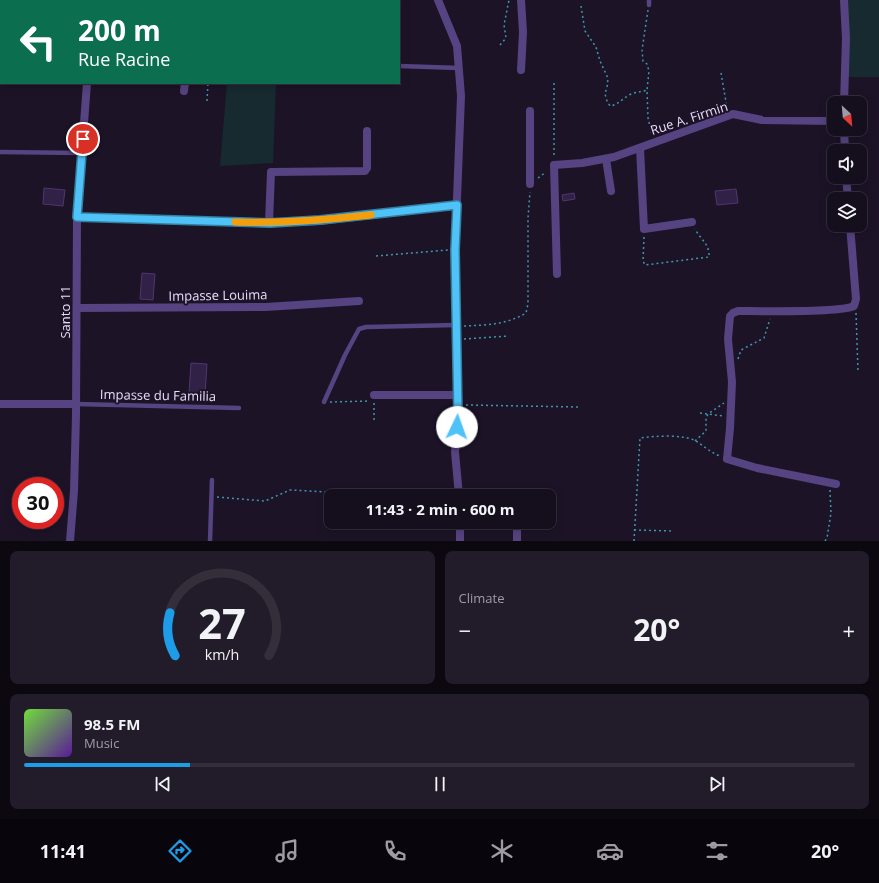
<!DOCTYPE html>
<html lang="en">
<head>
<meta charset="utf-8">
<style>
	body { margin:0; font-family:"Open Sans",sans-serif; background:#221c2a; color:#f1f3f6; height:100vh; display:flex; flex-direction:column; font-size:15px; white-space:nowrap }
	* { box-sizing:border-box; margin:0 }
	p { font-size:13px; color:#9d9ca4 }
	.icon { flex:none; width:22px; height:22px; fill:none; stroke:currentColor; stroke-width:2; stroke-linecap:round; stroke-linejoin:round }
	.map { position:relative; height:541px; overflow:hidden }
	.panel { display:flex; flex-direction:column; gap:10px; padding:10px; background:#0c0810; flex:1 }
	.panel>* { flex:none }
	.hud { position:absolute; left:0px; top:0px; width:400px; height:84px; box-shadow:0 2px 10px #0003,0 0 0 1px #342e3b; background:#0b6e4f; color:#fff; overflow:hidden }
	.needle { width:26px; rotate:154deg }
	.controls { position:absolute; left:827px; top:96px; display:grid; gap:8px }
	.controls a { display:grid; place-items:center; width:40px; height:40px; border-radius:8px; background:#150e1d; box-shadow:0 2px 10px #0003,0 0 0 1px #342e3b; font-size:20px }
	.speed { position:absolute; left:12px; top:477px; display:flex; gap:8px; font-size:20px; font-weight:700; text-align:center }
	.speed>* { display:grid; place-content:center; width:52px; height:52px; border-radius:50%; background:#150e1d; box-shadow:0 2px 10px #0003,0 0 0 1px #342e3b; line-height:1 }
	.speed .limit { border:6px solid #d22; background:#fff; color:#111 }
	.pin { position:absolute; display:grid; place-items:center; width:34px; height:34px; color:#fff; margin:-17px; border:2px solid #fff; border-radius:50%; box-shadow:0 1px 4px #0007 }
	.me { position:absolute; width:44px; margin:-22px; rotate:3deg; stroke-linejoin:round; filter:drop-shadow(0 0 3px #0008) }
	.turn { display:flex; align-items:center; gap:14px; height:84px; padding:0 12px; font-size:18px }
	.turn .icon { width:52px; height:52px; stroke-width:2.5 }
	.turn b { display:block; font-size:28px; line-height:34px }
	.big { font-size:30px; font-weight:700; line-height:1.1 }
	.panel .card { flex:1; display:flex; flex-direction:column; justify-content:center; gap:6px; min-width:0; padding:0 14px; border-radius:8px; background:#221c2a }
	.panel .dial { align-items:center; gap:0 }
	.dial svg { height:104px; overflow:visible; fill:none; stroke:#342e3b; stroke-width:7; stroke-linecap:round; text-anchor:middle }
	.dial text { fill:#f1f3f6; stroke:none }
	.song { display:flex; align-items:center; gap:12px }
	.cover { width:48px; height:48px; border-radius:6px; background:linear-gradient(135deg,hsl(100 70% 55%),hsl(270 70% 35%)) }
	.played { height:4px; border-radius:2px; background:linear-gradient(90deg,#1d9ce7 20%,#342e3b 20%) }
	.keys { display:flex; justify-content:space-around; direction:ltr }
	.heat { display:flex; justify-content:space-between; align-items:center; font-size:22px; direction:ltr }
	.panel .tiles { flex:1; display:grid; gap:10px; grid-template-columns:1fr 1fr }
	.card:last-child { grid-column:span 2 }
	.trip { position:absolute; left:324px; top:489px; width:232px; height:40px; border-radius:8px; background:#150e1d; box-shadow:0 2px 10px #0003,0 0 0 1px #342e3b; font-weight:700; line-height:40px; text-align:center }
	.dock { display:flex; height:64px; justify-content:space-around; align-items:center; background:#08060c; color:#9d9ca4 }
	.dock .icon { width:28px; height:28px }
	.dock .on { color:#1d9ce7 }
	.dock b { font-size:18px; color:#f1f3f6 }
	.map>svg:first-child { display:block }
</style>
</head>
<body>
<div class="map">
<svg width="879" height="541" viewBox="0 0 879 541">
	<rect width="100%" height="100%" fill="#1c1327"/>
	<g fill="#162a30">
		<path d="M846,0H879V77H847Z"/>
		<path d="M227,83H276L273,163L220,166Z"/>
	</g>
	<g fill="#322146" stroke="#50356f">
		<path d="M44,188L65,190L63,206L43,204Z"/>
		<path d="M736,189L738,203L717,205L715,191Z"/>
		<path d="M574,193L575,199L563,201L562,195Z"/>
		<path d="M142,273L155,274L153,300L140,299Z"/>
		<path d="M191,363L207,364L205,394L189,393Z"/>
	</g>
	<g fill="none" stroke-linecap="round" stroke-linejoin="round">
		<g stroke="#3d97ae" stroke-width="1.5" stroke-dasharray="2 3" stroke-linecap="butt">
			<path d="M213,1V0"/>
			<path d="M581,6L585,31L596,47L600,61L607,76L608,83L605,94L607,101L610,106C618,105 623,98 631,94C636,92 641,92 647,90"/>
			<path d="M648,10L642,50L643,61L647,64L649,71L647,90L648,118L652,135"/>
			<path d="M500,45L506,38L504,25L509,0"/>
			<path d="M721,73L727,108"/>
			<path d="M554,83V157"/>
			<path d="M207,101L208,83"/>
			<path d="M538,178L546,172"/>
			<path d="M644,237L643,261L645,265L709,257C710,244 700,239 695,229"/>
			<path d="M376,256L448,250"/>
			<path d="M856,313L858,371"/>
			<path d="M464,326C486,325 506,325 526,313L528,304V218L530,192"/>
			<path d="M464,339L509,336"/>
			<path d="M738,359L741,350L764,338L770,319"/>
			<path d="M330,402L370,401"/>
			<path d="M374,403V423"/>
			<path d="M466,405L580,407"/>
			<path d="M700,413L723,416"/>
			<path d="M695,441L706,431V418L708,414L724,403"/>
			<path d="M217,497L265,501L290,490L347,493"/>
			<path d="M634,530L674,531"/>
			<path d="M634,541L640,438C655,436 683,434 696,441C704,446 711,453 720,456"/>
			<path d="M825,541L827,538L831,513L830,490"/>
		</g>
		<g stroke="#564381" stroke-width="4.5">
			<path d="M649,0V5"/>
			<path d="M399,66L459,68"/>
			<path d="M0,152L82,153"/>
			<path d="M324,402L345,355L359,329L366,327L456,325"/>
			<path d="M76,404L239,408"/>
			<path d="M210,541L212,480"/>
		</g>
		<g stroke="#564381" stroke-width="8">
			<path d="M438,0L457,46L461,96L455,250L458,415L455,452L459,496"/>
			<path d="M844,0L846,38L844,103"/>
			<path d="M93,1V0"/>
			<path d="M190,1V0"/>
			<path d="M521,70L523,32L521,0"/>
			<path d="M184,91L185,83"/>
			<path d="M530,111V184"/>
			<path d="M844,129L845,151"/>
			<path d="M640,148L644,229L692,222"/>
			<path d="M606,159L611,191"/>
			<path d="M846,177L848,199"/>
			<path d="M77,217L269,223L320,221L457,205"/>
			<path d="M269,223L271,172L365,171L367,168V131"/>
			<path d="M557,274L554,165L582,163L614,157L733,114L762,120L834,121"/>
			<path d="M77,308L266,307L359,301"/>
			<path d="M374,395H458"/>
			<path d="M0,404H76"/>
			<path d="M836,484L757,468L727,459L730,428L732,382L728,339L730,316L733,313L738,311C756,311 842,313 854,306L856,299L850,225"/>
			<path d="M354,494L389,496"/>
			<path d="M517,522V541"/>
			<path d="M70,541L74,491L76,415L77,217L87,83"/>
			<path d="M460,541V522"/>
		</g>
	</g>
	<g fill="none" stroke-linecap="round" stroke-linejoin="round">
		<defs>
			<path id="route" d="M83,139L77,217L270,223L320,220L457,205L455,250L458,415L457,427"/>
		</defs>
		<use href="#route" stroke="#337fa1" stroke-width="10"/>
		<use href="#route" stroke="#4fc3f7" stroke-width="7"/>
		<path stroke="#f59e0b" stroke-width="7" d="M235,222C281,223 326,220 371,215"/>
	</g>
	<g text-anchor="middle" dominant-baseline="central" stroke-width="4" stroke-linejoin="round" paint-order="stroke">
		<g font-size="13" fill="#e8dcfb" stroke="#1c1327">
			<text transform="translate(689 118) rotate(-18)">Rue A. Firmin</text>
			<text transform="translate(218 295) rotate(-1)">Impasse Louima</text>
			<text transform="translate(65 312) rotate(-90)">Santo 11</text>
			<text transform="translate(158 395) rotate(1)">Impasse du Familia</text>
		</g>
	</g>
</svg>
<div class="controls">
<a><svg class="needle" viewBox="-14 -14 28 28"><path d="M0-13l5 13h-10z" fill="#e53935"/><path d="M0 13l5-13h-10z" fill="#9d9ca4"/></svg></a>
<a><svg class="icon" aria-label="sound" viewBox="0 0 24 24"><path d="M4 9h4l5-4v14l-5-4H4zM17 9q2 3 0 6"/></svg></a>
<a><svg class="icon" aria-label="layers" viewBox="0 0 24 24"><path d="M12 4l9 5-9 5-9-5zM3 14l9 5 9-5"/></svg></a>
</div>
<div class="speed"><div class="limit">30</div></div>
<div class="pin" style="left:83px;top:139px;background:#d93025"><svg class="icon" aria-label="arrive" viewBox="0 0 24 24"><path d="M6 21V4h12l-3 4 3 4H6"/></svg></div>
<svg class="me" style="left:457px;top:427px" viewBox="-20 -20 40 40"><circle r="19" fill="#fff"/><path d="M0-13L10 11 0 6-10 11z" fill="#4fc3f7"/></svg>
<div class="trip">11:43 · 2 min · 600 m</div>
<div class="hud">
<div class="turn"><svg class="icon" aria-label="left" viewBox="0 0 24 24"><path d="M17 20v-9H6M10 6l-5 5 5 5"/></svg><div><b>200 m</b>Rue Racine</div></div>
</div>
</div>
<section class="panel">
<div class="tiles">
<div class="card dial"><svg viewBox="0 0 100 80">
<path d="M14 69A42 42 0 1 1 86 69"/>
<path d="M14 69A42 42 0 0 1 10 36" stroke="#1d9ce7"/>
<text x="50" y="56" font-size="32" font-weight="700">27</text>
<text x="50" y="72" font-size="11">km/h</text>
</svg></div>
<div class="card"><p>Climate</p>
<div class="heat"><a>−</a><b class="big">20°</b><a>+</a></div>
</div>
<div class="card">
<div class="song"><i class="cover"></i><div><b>98.5 FM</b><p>Music</p></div></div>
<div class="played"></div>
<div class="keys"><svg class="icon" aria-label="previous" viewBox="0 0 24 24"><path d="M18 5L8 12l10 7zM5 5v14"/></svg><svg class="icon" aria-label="pause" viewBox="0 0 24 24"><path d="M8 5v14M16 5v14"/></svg><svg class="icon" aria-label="next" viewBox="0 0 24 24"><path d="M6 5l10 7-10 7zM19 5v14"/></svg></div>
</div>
</div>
</section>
<nav class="dock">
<b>11:41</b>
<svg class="icon on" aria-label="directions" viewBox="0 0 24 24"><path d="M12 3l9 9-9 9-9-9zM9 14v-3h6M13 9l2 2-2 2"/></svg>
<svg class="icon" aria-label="music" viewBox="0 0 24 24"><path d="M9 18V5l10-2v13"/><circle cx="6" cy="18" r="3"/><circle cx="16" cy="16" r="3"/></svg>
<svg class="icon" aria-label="phone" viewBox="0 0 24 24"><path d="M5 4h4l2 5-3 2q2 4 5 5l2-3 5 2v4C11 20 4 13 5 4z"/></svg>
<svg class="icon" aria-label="climate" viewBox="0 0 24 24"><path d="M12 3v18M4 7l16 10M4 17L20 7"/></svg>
<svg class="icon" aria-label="car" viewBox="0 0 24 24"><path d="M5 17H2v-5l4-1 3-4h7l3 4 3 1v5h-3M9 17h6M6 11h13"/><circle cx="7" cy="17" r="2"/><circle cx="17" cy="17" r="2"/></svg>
<svg class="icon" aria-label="filters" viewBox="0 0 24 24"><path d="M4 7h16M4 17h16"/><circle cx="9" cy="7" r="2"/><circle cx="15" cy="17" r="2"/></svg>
<b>20°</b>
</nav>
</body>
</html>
